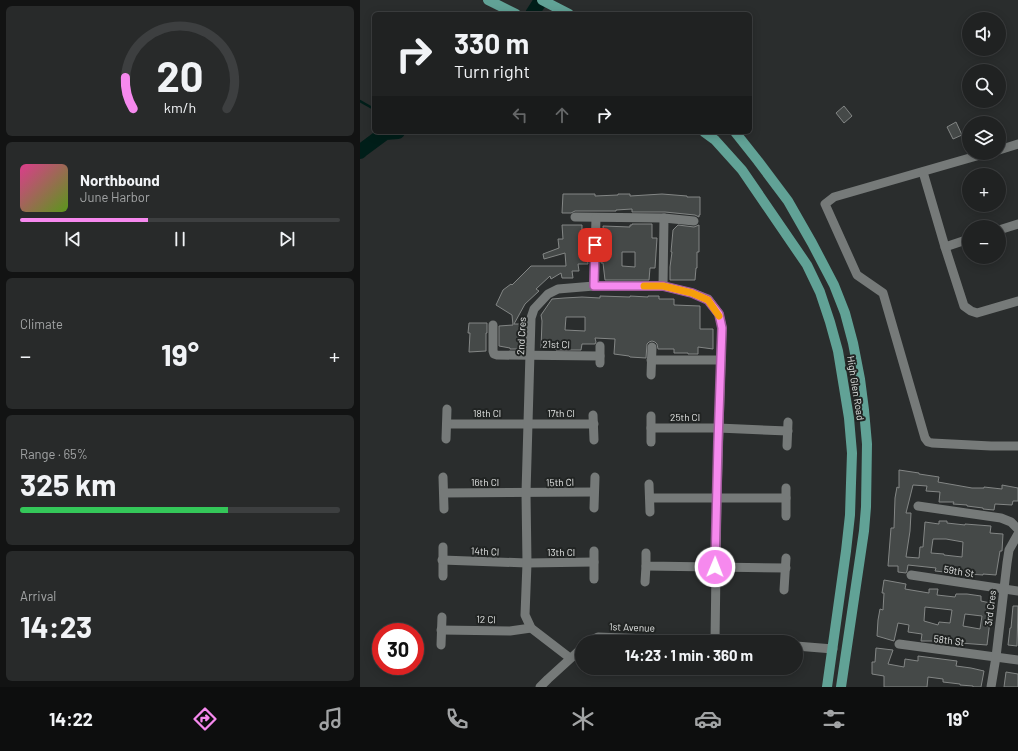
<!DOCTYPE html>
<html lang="en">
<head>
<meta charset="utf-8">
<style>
	body { margin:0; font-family:Barlow,sans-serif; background:#282a2a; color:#f1f3f6; height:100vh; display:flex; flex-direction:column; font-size:15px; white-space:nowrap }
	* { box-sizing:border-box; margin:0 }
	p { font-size:13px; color:#a2a4a5 }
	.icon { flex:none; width:22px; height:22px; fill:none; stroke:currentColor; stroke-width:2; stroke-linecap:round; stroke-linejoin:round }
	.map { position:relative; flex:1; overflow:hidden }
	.side { display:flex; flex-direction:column; gap:6px; padding:6px; background:#121313; width:360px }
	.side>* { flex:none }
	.guide { position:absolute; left:12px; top:12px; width:380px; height:122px; border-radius:6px; box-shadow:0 2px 10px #0003,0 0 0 1px #3d3f40; background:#202222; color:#f1f3f6; overflow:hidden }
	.buttons { position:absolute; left:602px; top:12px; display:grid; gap:8px }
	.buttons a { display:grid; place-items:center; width:44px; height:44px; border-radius:50%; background:#202222; box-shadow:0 2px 10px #0003,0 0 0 1px #3d3f40; font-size:20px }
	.speed { position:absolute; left:12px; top:623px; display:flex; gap:8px; font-size:20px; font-weight:700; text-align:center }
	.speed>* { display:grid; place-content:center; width:52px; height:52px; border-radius:50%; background:#202222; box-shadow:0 2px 10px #0003,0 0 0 1px #3d3f40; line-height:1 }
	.speed .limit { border:6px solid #d22; background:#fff; color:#111 }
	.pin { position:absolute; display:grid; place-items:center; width:34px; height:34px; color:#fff; margin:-17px; border-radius:8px; box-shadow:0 2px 6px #0006 }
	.me { position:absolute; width:44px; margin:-22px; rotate:1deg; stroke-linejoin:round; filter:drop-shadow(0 0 3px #0008) }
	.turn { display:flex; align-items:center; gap:14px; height:84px; padding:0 16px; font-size:18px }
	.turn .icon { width:52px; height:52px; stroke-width:2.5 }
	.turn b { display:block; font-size:28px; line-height:34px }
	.lanes { display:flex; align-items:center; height:38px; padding:0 16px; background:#0003; justify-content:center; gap:20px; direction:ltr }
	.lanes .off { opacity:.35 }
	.big { font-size:30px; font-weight:700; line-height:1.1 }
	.side .tile { flex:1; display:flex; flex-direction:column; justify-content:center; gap:6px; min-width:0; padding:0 14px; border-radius:6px; background:#282a2a }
	.side .dial { align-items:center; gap:0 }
	.dial svg { height:104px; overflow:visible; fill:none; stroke:#3d3f40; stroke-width:7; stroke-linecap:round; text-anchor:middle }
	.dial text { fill:#f1f3f6; stroke:none }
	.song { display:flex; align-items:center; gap:12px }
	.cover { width:48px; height:48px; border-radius:6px; background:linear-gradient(135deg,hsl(330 70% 55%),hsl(90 70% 35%)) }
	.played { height:4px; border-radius:2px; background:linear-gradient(90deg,#f689ee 40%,#3d3f40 40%) }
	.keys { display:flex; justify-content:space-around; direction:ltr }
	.heat { display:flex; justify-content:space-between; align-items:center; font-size:22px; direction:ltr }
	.charge { height:6px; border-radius:3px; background:linear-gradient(90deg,#34c759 65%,#3d3f40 0) }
	.trip { position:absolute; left:215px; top:635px; width:228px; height:40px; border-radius:20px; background:#202222; box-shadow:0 2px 10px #0003,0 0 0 1px #3d3f40; font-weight:700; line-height:40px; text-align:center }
	.tab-bar { display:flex; height:64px; justify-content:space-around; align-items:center; background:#0d0e0e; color:#a2a4a5 }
	.tab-bar .icon { width:28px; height:28px }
	.tab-bar .active { color:#f689ee }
	.tab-bar b { font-size:18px; color:#f1f3f6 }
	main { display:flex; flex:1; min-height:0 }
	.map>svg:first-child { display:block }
</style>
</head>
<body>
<main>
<section class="side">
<div class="tile dial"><svg viewBox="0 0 100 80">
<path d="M14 69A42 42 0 1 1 86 69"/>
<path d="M14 69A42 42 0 0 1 8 45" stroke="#f689ee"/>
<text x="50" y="56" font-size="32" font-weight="700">20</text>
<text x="50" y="72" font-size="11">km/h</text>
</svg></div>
<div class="tile">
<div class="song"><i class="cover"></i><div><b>Northbound</b><p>June Harbor</p></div></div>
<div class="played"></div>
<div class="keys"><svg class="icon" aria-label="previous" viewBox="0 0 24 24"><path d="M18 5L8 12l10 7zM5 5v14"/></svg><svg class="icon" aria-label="pause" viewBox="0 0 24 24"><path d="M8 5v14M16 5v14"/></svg><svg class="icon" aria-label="next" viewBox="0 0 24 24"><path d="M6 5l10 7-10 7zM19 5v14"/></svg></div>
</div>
<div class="tile"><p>Climate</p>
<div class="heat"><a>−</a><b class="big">19°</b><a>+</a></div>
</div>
<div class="tile"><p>Range · 65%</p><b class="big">325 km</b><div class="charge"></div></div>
<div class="tile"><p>Arrival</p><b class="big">14:23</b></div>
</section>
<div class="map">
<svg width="658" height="687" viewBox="0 0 658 687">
	<rect width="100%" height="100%" fill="#2a2d2d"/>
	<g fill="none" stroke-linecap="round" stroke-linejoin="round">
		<path stroke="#001e19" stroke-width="2.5" d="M0,101L14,109"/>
		<g stroke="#001e19" stroke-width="14">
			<path d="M172,14L181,0"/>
			<path d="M0,152L2,150L25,133L38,132"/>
		</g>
	</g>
	<g fill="#454948" stroke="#838685" fill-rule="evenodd">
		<path d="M484,106L492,116L484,123L476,113Z"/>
		<path d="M596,122L602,135L593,139L587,127Z"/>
		<path d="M203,194H235V196L258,195V194H270V196L302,194L327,196V197H340V215H339V217L335,215L305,212H272V209L256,210V211H215L211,213H202Z"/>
		<path d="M272,224H292V238H297L295,268H290L289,280H245L243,263H241V239H244L243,226L270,227V225H272ZM262,252H275V267L262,266Z"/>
		<path d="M202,225H222V238H225L228,264H218L219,271H212L213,278H202L201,273L191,279L190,276L176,289L179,291L165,304L154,324H163V343H162V349H150V348L139,346V326L153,325L152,315L136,305L143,290L151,284L152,285L171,266H206L205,253L184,259L183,254L199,248L198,239H203Z"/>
		<path d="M318,225L334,227L339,225V252H337V268H336L335,280H310V267L312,252H311L313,230Z"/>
		<path d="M240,296L270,297V296L288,297V296H299V299H314V305L340,306V329H353V349L338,347V354H328V353H314V349H298L297,344L295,342L292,341L289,342L287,344L286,358L270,357L269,356L254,354L255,339L235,338L236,342L235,344H222L221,350H196V347L181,348L182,321L181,315L192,299L204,298L222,297L240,298ZM206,317H225V331L205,330Z"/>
		<path d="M109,323H127V333H126V351L109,352L110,333H108Z"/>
		<path d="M539,470L559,473V474L579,477L578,482L612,488H624V487L642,489V485L658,488V501H653L652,505L635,504L634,510L623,509V508L607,506V505L593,504L594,502H579L580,492L566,491L567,486L553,485L546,513H551L550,531L546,557L559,558L560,547H563L565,522L579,524V521H587V523L605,525V524L631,526L630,533L643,534L642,551H640L636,575L623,574V575L609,574V576L601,575V574L585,573V572L575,571L576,568L548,565L547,571L546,573L538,572V566H528L531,528H534L535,498L537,487L539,488ZM573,539H586L603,542L602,557L584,555V554L571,553Z"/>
		<path d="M524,580L546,584L545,589L569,593V589H578L577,595L595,597L596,594H607L621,596V601L635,604L631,621H630L627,645L600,643V644L577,642V641H561L562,634L548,632L549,625L538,623L534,641L517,636L518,620L520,609L523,610L524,593H522ZM565,607L592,610L590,623L579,622L578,625L564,621ZM605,614L622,616L620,629L603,626Z"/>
		<path d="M653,606H658L657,646L648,645L650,628H651Z"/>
		<path d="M516,648L533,650L528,664L544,667L545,659L558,661V656L597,661L596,666L611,668L624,671L621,687H613V686L600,685V684L583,682V679L568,677L567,687H524V676L512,674V662H515Z"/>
		<path d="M646,672L658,674V687H644Z"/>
	</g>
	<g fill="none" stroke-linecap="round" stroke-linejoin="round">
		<g stroke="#767a79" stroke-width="9">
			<path d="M639,150L658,144"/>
			<path d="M627,153L474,197L465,204L497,275L523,293L565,438L568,442L572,443L631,446H658"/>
			<path d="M563,172L585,247L604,306L611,311L617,313L658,301"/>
			<path d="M215,217L304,218L334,221"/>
			<path d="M639,230L658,224"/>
			<path d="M585,247L609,239"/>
			<path d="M234,286L236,218"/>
			<path d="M303,286L304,218"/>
			<path d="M133,325V351L134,354L137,355L240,356"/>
			<path d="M291,360H361"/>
			<path d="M240,363V346"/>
			<path d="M291,375L292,347"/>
			<path d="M233,415L234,440"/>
			<path d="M87,424H234"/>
			<path d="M291,428H358L428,431"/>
			<path d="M86,439L87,409"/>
			<path d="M291,442V416"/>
			<path d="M427,446L428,422"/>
			<path d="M83,477L84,509"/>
			<path d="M289,484L290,512"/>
			<path d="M84,493L234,492"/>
			<path d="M290,498H426"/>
			<path d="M558,506L641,518L651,522L658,529"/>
			<path d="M234,508L235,477"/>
			<path d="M426,516V488"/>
			<path d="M83,547V576"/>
			<path d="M286,553V566L426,568"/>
			<path d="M82,560L167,563L234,562"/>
			<path d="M551,575L658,591"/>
			<path d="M234,579V551"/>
			<path d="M285,582L286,566"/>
			<path d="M424,590L426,558"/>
			<path d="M81,630L150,631L171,628"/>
			<path d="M228,642L238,637L365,642"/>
			<path d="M539,644L658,660"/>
			<path d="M81,645L82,617"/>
			<path d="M436,646L473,649"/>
			<path d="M210,658L171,628L165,615L167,563L166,493L171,318L174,309L188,294L198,289L234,286H303L332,293L348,299L359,314L362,327L357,498L355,641"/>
			<path d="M180,687L188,679L222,648"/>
			<path d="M631,687L636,657L647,563L649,550L658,534"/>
		</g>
		<g stroke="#61a296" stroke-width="10">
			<path d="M128,0L156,14"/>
			<path d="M182,0L209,14"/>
			<path d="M344,132L355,140L382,170L447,265L460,292L470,322L478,351L489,418L492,453L491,483L490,515L486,551L467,687"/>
			<path d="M375,132L398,161L428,201L452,243L474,285L485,313L493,343L500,379L504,410L507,444L506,507L504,531L481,687"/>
		</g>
	</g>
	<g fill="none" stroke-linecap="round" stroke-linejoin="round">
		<defs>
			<path id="route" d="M235,245L234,286H303L332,293L348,300L359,314L362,328L358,442L355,567"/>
		</defs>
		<use href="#route" stroke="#a0599b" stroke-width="10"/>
		<use href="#route" stroke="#f689ee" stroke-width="7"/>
		<path stroke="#f59e0b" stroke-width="7" d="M284,286H303L332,293L348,300L359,316"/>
	</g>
	<g text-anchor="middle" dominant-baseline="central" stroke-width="4" stroke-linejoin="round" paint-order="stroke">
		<g font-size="10" fill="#e2e4e3" stroke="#212423">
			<text transform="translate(161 336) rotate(-87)">2nd Cres</text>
			<text transform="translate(196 344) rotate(1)">21st Cl</text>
			<text transform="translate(496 388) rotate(81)">High Glen Road</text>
			<text x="127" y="413">18th Cl</text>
			<text x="201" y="413">17th Cl</text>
			<text x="325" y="417">25th Cl</text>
			<text x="125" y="482">16th Cl</text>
			<text transform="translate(200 482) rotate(-1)">15th Cl</text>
			<text transform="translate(125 551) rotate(2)">14th Cl</text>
			<text x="201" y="552">13th Cl</text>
			<text transform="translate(599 571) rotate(9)">59th St</text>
			<text transform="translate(630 608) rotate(-83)">3rd Cres</text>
			<text transform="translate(126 619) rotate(1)">12 Cl</text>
			<text transform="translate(272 627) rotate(2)">1st Avenue</text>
			<text transform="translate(589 640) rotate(7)">58th St</text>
		</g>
	</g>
</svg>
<div class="buttons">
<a><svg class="icon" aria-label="sound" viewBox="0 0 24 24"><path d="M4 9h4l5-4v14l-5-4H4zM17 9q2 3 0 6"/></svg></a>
<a><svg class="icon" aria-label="search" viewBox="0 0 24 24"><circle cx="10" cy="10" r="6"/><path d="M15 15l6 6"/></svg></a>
<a><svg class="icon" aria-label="layers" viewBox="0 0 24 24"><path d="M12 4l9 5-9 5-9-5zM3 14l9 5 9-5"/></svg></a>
<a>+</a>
<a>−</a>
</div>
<div class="speed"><div class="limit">30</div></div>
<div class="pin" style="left:235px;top:245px;background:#d93025"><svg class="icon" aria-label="arrive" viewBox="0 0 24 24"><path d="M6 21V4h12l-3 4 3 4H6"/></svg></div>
<svg class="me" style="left:355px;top:567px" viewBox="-20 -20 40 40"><circle r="17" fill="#f689ee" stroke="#fff" stroke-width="3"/><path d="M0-11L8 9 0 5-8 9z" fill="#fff"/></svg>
<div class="trip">14:23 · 1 min · 360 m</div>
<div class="guide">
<div class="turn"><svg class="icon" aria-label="right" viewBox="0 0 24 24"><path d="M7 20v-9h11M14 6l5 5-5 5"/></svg><div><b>330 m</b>Turn right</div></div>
<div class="lanes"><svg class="icon off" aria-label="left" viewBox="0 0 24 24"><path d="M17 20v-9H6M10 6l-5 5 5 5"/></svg><svg class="icon off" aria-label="ahead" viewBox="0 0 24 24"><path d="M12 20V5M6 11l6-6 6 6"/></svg><svg class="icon" aria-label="right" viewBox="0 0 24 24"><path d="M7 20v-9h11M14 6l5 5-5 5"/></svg></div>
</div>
</div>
</main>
<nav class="tab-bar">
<b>14:22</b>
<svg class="icon active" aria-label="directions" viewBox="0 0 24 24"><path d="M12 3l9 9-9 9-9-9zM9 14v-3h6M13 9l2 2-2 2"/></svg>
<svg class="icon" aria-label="music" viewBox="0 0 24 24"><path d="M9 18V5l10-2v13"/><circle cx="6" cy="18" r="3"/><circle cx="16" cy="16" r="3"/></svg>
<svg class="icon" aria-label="phone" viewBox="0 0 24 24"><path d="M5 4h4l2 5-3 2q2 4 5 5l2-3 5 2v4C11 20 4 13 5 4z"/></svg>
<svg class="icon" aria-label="climate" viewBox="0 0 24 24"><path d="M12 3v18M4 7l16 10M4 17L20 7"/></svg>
<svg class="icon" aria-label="car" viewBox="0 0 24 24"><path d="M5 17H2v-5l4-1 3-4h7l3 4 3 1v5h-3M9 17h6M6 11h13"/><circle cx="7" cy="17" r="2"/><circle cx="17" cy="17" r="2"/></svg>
<svg class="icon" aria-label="filters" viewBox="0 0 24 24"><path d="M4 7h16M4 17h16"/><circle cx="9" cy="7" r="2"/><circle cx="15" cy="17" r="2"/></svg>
<b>19°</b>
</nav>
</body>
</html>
